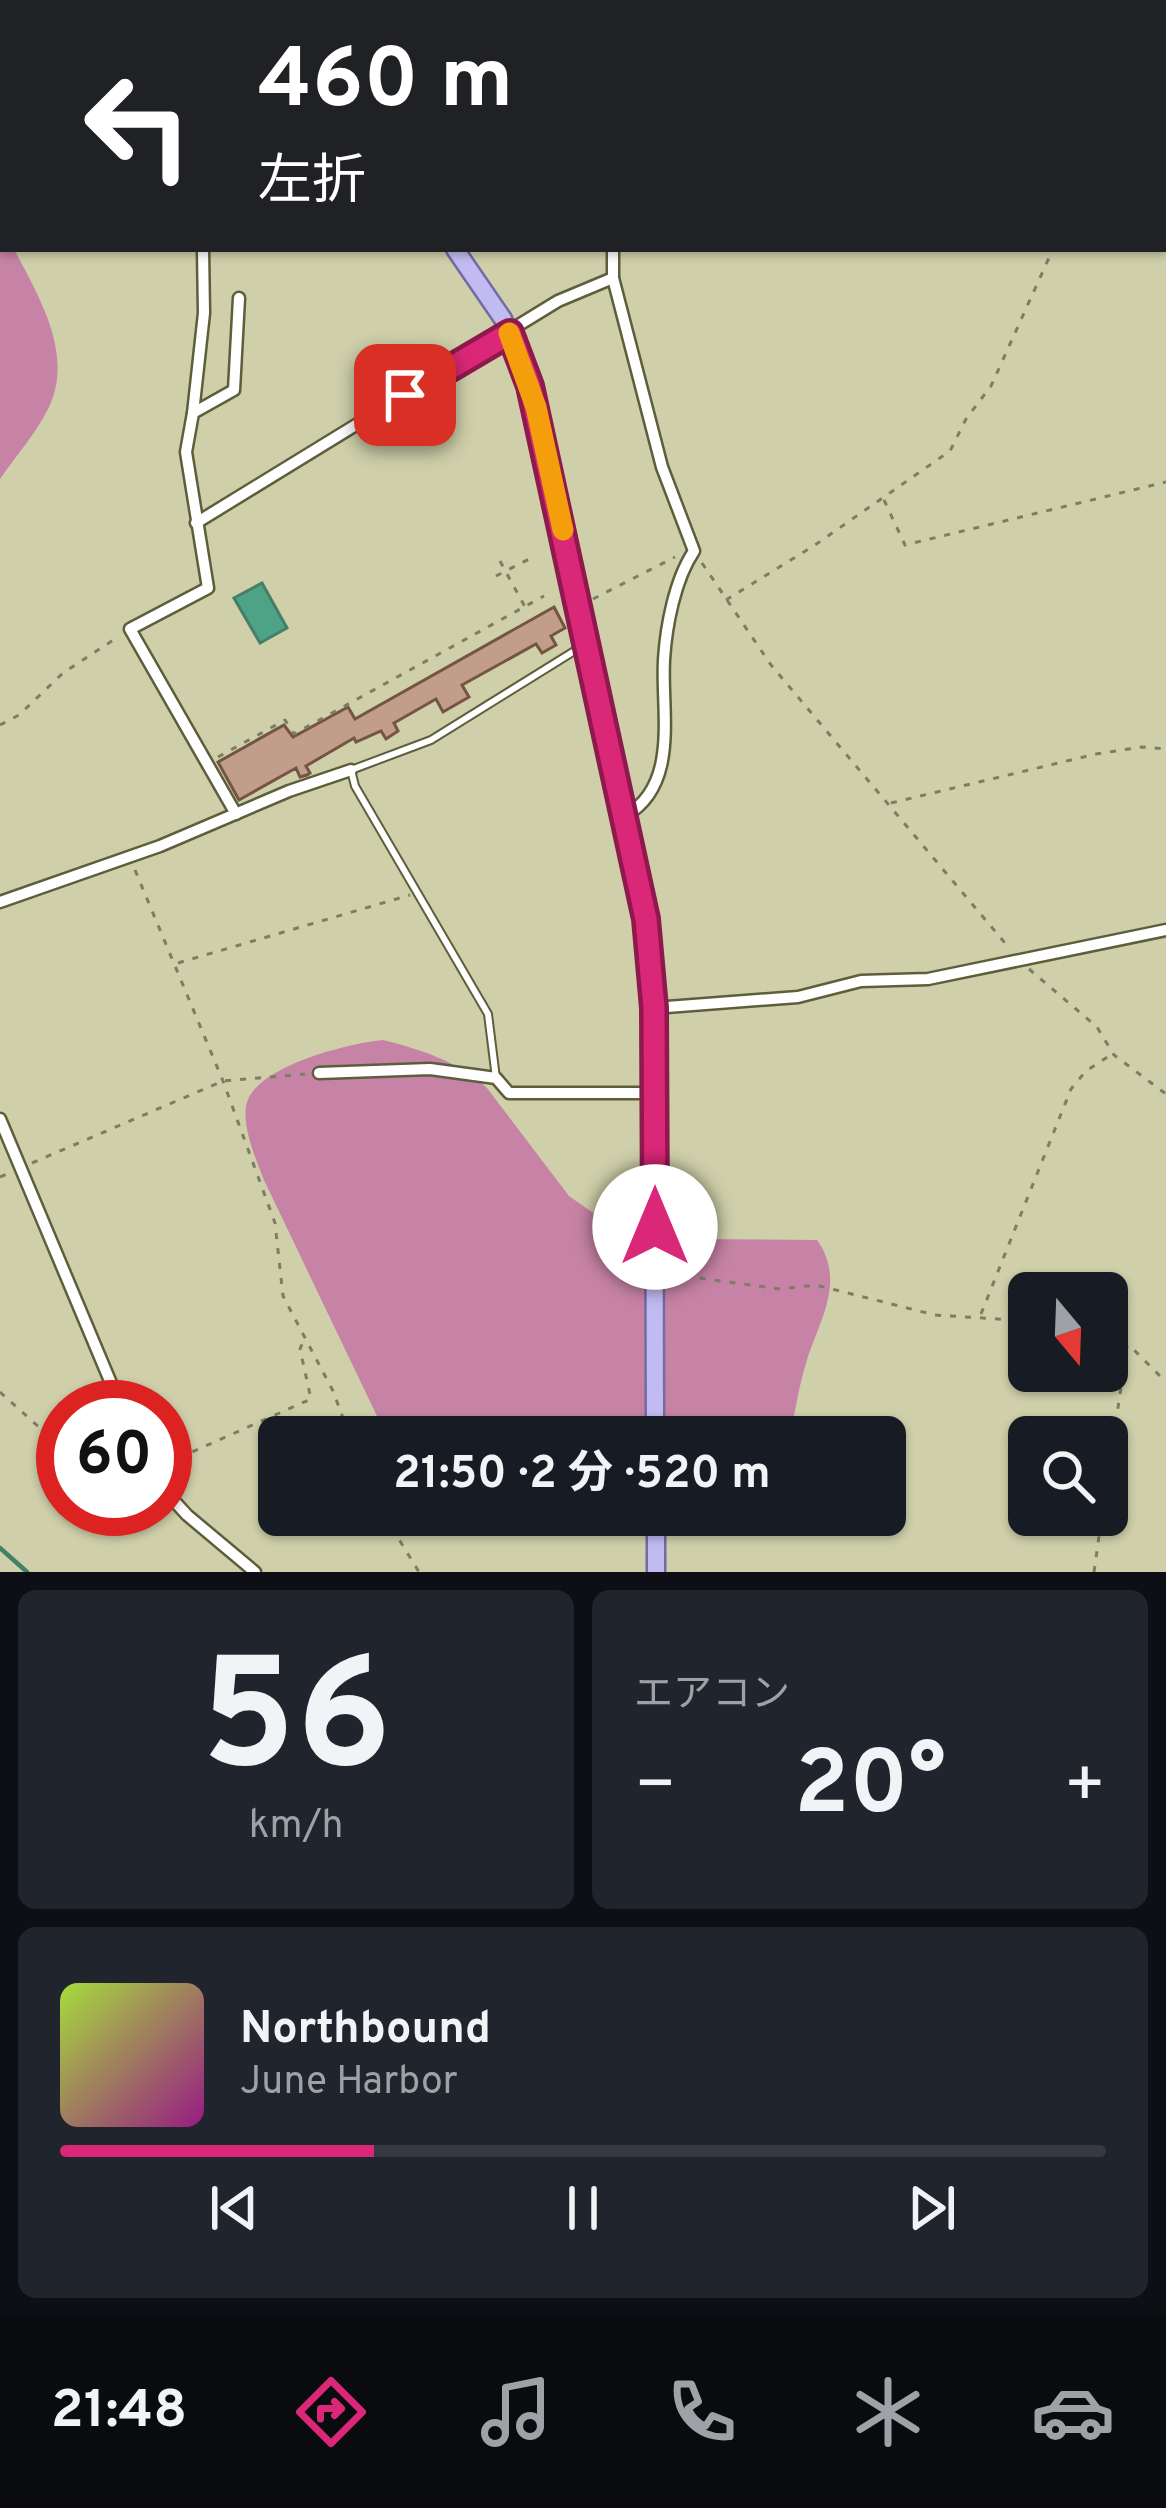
<!DOCTYPE html>
<html lang="ja">
<head>
<meta charset="utf-8">
<style>
	body { margin:0; font-family:Overpass,"Noto Sans JP",sans-serif; background:#20242c; color:#f1f3f6; height:100vh; display:flex; flex-direction:column; font-size:45px; white-space:nowrap }
	* { box-sizing:border-box; margin:0 }
	p { font-size:39px; color:#9ea1a6 }
	.icon { flex:none; width:66px; height:66px; fill:none; stroke:currentColor; stroke-width:2; stroke-linecap:round; stroke-linejoin:round }
	.map { position:relative; height:1572px; overflow:hidden }
	.sheet { display:flex; flex-direction:column; gap:18px; padding:18px; background:#0d0f14; flex:1 }
	.sheet>* { flex:none }
	.banner { position:absolute; left:0px; top:0px; width:1167px; height:252px; box-shadow:0 3px 9px #0004; background:#202124; color:#fff; overflow:hidden }
	.needle { width:78px; rotate:161deg }
	.tools { position:absolute; left:1008px; top:1272px; display:grid; gap:24px }
	.tools a { display:grid; place-items:center; width:120px; height:120px; border-radius:18px; background:#171b24; box-shadow:0 3px 9px #0004; font-size:60px }
	.speed { position:absolute; left:36px; top:1380px; display:flex; gap:24px; font-size:60px; font-weight:700; text-align:center }
	.speed>* { display:grid; place-content:center; width:156px; height:156px; border-radius:50%; background:#171b24; box-shadow:0 3px 9px #0004; line-height:1 }
	.speed .limit { border:18px solid #d22; background:#fff; color:#111 }
	.pin { position:absolute; display:grid; place-items:center; width:102px; height:102px; color:#fff; margin:-51px; border-radius:24px; box-shadow:0 6px 18px #0006 }
	.me { position:absolute; width:132px; margin:-66px; rotate:0deg; stroke-linejoin:round; filter:drop-shadow(0 0 9px #0008) }
	.turn { display:flex; align-items:center; gap:42px; height:252px; padding:0 60px; font-size:54px }
	.turn .icon { width:156px; height:156px; stroke-width:2.5 }
	.turn b { display:block; font-size:84px; line-height:102px }
	.big { font-size:90px; font-weight:700; line-height:1.1 }
	.sheet .card { flex:1; display:flex; flex-direction:column; justify-content:center; gap:18px; min-width:0; padding:0 42px; border-radius:18px; background:#20242c }
	.sheet .dial { align-items:center; gap:0 }
	.dial b { font-size:156px; line-height:1 }
	.song { display:flex; align-items:center; gap:36px }
	.cover { width:144px; height:144px; border-radius:18px; background:linear-gradient(135deg,hsl(80 70% 55%),hsl(310 70% 35%)) }
	.played { height:12px; border-radius:6px; background:linear-gradient(90deg,#db2777 30%,#363941 30%) }
	.keys { display:flex; justify-content:space-around; direction:ltr }
	.heat { display:flex; justify-content:space-between; align-items:center; font-size:66px; direction:ltr }
	.sheet .tiles { flex:1; display:grid; gap:18px; grid-template-columns:1fr 1fr }
	.card:last-child { grid-column:span 2 }
	.trip { position:absolute; left:258px; top:1416px; width:648px; height:120px; border-radius:18px; background:#171b24; box-shadow:0 3px 9px #0004; font-weight:700; line-height:120px; text-align:center }
	.tabs { display:flex; height:192px; justify-content:space-around; align-items:center; background:#090b0e; color:#9ea1a6 }
	.tabs .icon { width:84px; height:84px }
	.tabs .active { color:#db2777 }
	.tabs b { font-size:54px; color:#f1f3f6 }
	.map>svg:first-child { display:block }
</style>
</head>
<body>
<div class="map">
<svg width="1166" height="1572" viewBox="0 0 1166 1572">
	<rect width="100%" height="100%" fill="#cfd0aa"/>
	<g fill="#c783a5">
		<path d="M0,223L3,249H14C39,297 75,355 48,409C36,433 16,456 0,479Z"/>
		<path d="M383,1040C420,1049 459,1062 487,1088L569,1196L606,1222L693,1239L817,1240C846,1281 820,1319 807,1360C799,1385 795,1412 790,1437H387L263,1178C255,1156 243,1130 246,1106C252,1067 349,1043 383,1040Z"/>
		<path d="M436,1515H761C745,1529 720,1527 700,1529L474,1528Z"/>
	</g>
	<path fill="#4ea386" stroke="#447f67" stroke-width="3" d="M262,583L287,628L260,643L234,598Z"/>
	<g fill="none" stroke-linecap="round" stroke-linejoin="round">
		<path stroke="#447f67" stroke-width="4.5" d="M0,1548L27,1572"/>
	</g>
	<path fill="#c19d8a" stroke="#745443" stroke-width="3" d="M554,607L565,628L551,636L556,645L542,653L536,644L462,685L469,697L443,712L436,699L394,723L398,731L386,739L381,731L356,742L354,738L306,766L310,773L307,775L300,777L296,768L239,800L218,762L284,725L293,737L348,707L355,719Z"/>
	<g fill="none" stroke-linecap="round" stroke-linejoin="round">
		<defs>
			<path id="lane" d="M496,1078L488,1014L355,786L351,770L431,740L584,645"/>
			<g id="street">
				<path d="M367,0L370,3"/>
				<path d="M594,0V3"/>
				<path d="M904,0L905,3"/>
				<path d="M231,3L232,0"/>
				<path d="M994,3L996,0"/>
				<path d="M1164,70H1166"/>
				<path d="M203,249L204,313L193,413L234,390L239,298"/>
				<path d="M613,251V278L662,467L694,551C675,579 666,626 664,660C661,712 680,785 625,816"/>
				<path d="M193,413L186,452L208,588L130,629L236,814"/>
				<path d="M196,523L558,301L613,278"/>
				<path d="M0,902L160,846L289,791L351,770"/>
				<path d="M654,1008L798,997L861,981L928,979L1166,930"/>
				<path d="M319,1073L430,1069L496,1078L509,1093H654"/>
				<path d="M0,1119L121,1407"/>
				<path d="M165,1491L187,1515L255,1572"/>
			</g>
			<g id="primary">
				<path d="M0,58H3"/>
				<path d="M455,249L503,319L536,407L646,919L654,1008L655,1437"/>
				<path d="M656,1515V1572"/>
			</g>
		</defs>
		<use href="#lane" stroke="#5d5e3c" stroke-width="10"/>
		<use href="#street" stroke="#5d5e3c" stroke-width="15"/>
		<use href="#primary" stroke="#736ba2" stroke-width="21"/>
		<g stroke="#7c7d63" stroke-width="3" stroke-dasharray="6 9" stroke-linecap="butt">
			<path d="M1164,186L1166,183"/>
			<path d="M884,500L905,545L1166,482"/>
			<path d="M500,561L525,607"/>
			<path d="M702,563L771,665L1010,949"/>
			<path d="M496,576L535,556"/>
			<path d="M593,599L675,557"/>
			<path d="M726,600L815,545L950,451L966,419L991,386L1053,249"/>
			<path d="M0,725L19,715L63,673L118,637"/>
			<path d="M218,757L285,720L294,734L544,596"/>
			<path d="M891,803L1096,754L1142,747L1166,749"/>
			<path d="M135,870L223,1081L275,1223L283,1296L333,1391L350,1437"/>
			<path d="M178,963L410,895"/>
			<path d="M1029,969L1097,1027L1114,1055L1166,1094"/>
			<path d="M32,1163L223,1081L305,1074"/>
			<path d="M0,1177L12,1172"/>
			<path d="M670,1274L780,1289L816,1285L935,1315L1029,1321"/>
			<path d="M981,1314L1071,1089L1086,1071L1112,1054"/>
			<path d="M1107,1339L1132,1348L1166,1382"/>
			<path d="M0,1392L63,1449"/>
			<path d="M165,1464L311,1399L300,1349L303,1342"/>
			<path d="M1107,1483L1127,1346"/>
			<path d="M384,1515L419,1572"/>
			<path d="M1094,1572L1102,1515"/>
		</g>
		<use href="#lane" stroke="#fff" stroke-width="6"/>
		<use href="#street" stroke="#fff" stroke-width="10"/>
		<use href="#primary" stroke="#c2bbf2" stroke-width="16"/>
	</g>
	<g fill="none" stroke-linecap="round" stroke-linejoin="round">
		<defs>
			<path id="route" d="M405,395L510,333L530,386L646,919L654,1008L655,1227"/>
		</defs>
		<use href="#route" stroke="#8e194d" stroke-width="30"/>
		<use href="#route" stroke="#db2777" stroke-width="21"/>
		<path stroke="#f59e0b" stroke-width="21" d="M509,333L536,407L563,530"/>
	</g>
</svg>
<div class="tools">
<a><svg class="needle" viewBox="-14 -14 28 28"><path d="M0-13l5 13h-10z" fill="#e53935"/><path d="M0 13l5-13h-10z" fill="#9ea1a6"/></svg></a>
<a><svg class="icon" aria-label="search" viewBox="0 0 24 24"><circle cx="10" cy="10" r="6"/><path d="M15 15l6 6"/></svg></a>
</div>
<div class="speed"><div class="limit">60</div></div>
<div class="pin" style="left:405px;top:395px;background:#d93025"><svg class="icon" aria-label="arrive" viewBox="0 0 24 24"><path d="M6 21V4h12l-3 4 3 4H6"/></svg></div>
<svg class="me" style="left:655px;top:1227px" viewBox="-20 -20 40 40"><circle r="19" fill="#fff"/><path d="M0-13L10 11 0 6-10 11z" fill="#db2777"/></svg>
<div class="trip">21:50 · 2 分 · 520 m</div>
<div class="banner">
<div class="turn"><svg class="icon" aria-label="left" viewBox="0 0 24 24"><path d="M17 20v-9H6M10 6l-5 5 5 5"/></svg><div><b>460 m</b>左折</div></div>
</div>
</div>
<section class="sheet">
<div class="tiles">
<div class="card dial"><b>56</b><p>km/h</p></div>
<div class="card"><p>エアコン</p>
<div class="heat"><a>−</a><b class="big">20°</b><a>+</a></div>
</div>
<div class="card">
<div class="song"><i class="cover"></i><div><b>Northbound</b><p>June Harbor</p></div></div>
<div class="played"></div>
<div class="keys"><svg class="icon" aria-label="previous" viewBox="0 0 24 24"><path d="M18 5L8 12l10 7zM5 5v14"/></svg><svg class="icon" aria-label="pause" viewBox="0 0 24 24"><path d="M8 5v14M16 5v14"/></svg><svg class="icon" aria-label="next" viewBox="0 0 24 24"><path d="M6 5l10 7-10 7zM19 5v14"/></svg></div>
</div>
</div>
</section>
<nav class="tabs">
<b>21:48</b>
<svg class="icon active" aria-label="directions" viewBox="0 0 24 24"><path d="M12 3l9 9-9 9-9-9zM9 14v-3h6M13 9l2 2-2 2"/></svg>
<svg class="icon" aria-label="music" viewBox="0 0 24 24"><path d="M9 18V5l10-2v13"/><circle cx="6" cy="18" r="3"/><circle cx="16" cy="16" r="3"/></svg>
<svg class="icon" aria-label="phone" viewBox="0 0 24 24"><path d="M5 4h4l2 5-3 2q2 4 5 5l2-3 5 2v4C11 20 4 13 5 4z"/></svg>
<svg class="icon" aria-label="climate" viewBox="0 0 24 24"><path d="M12 3v18M4 7l16 10M4 17L20 7"/></svg>
<svg class="icon" aria-label="car" viewBox="0 0 24 24"><path d="M5 17H2v-5l4-1 3-4h7l3 4 3 1v5h-3M9 17h6M6 11h13"/><circle cx="7" cy="17" r="2"/><circle cx="17" cy="17" r="2"/></svg>
</nav>
</body>
</html>
